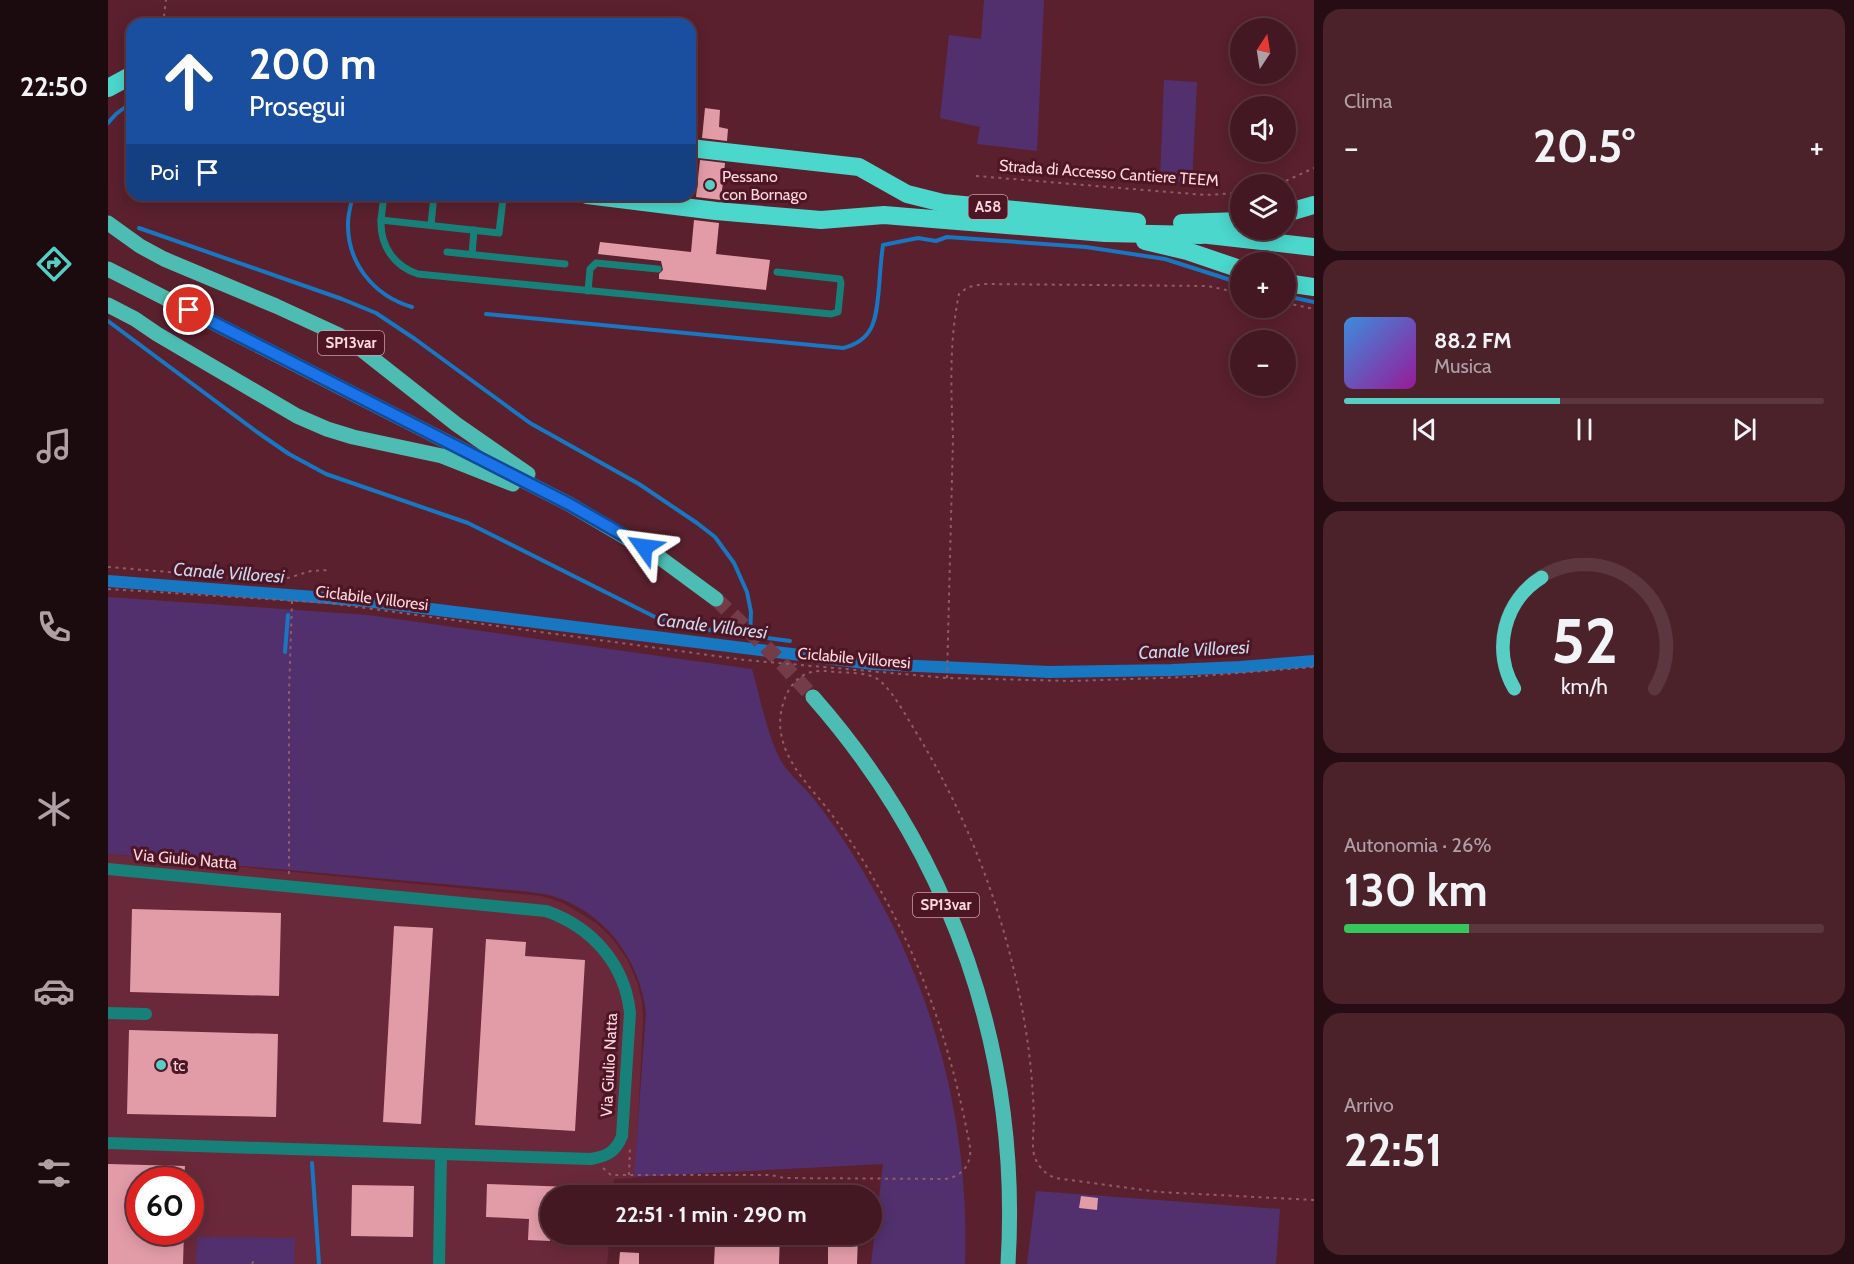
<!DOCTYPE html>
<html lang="it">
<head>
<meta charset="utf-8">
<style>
	body { margin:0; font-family:Cabin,sans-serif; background:#4b212a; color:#f1f3f6; height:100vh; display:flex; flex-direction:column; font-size:22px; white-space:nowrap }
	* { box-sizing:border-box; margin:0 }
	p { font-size:20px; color:#afa0a5 }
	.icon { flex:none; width:33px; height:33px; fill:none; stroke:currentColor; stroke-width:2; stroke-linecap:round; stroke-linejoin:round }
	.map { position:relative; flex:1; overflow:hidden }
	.drawer { display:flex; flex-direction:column; gap:9px; padding:9px; background:#250d13; width:540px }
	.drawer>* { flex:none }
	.hud { position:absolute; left:18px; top:18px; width:570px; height:183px; border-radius:18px; box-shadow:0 3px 15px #0003,0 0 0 2px #5c3740; background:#1a4fa0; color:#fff; overflow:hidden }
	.needle { width:39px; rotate:12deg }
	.buttons { position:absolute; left:1122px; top:18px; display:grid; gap:12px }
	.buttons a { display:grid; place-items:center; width:66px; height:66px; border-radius:50%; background:#441822; box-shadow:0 3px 15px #0003,0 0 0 2px #5c3740; font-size:30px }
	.speed { position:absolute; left:18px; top:1167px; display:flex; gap:12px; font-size:30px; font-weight:700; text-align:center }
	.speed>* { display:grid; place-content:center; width:78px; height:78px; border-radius:50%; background:#441822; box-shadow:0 3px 15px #0003,0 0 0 2px #5c3740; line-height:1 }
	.speed .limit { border:9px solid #d22; background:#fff; color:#111 }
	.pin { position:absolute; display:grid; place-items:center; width:51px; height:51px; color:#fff; margin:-26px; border:3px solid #fff; border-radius:50%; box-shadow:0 2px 6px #0007 }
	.me { position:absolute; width:66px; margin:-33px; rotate:301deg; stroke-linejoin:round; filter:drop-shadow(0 0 4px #0008) }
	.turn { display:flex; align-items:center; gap:21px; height:126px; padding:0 24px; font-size:27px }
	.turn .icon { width:78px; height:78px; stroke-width:2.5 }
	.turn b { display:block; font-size:42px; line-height:51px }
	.then { display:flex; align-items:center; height:57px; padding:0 24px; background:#0003; gap:12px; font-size:22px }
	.big { font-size:45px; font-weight:800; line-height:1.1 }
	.drawer .widget { flex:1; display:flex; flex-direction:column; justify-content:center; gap:9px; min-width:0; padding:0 21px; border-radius:18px; background:#4b212a }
	.drawer .dial { align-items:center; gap:0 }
	.dial svg { height:156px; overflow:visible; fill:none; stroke:#5c3740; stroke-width:7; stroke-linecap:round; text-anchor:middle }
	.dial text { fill:#f1f3f6; stroke:none }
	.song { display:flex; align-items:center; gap:18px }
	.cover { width:72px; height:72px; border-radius:9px; background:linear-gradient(135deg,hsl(210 70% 55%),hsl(300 70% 35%)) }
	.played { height:6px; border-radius:3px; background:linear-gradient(90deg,#56cec4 45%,#5c3740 45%) }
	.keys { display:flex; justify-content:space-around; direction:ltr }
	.heat { display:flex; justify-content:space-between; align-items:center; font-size:33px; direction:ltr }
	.charge { height:9px; border-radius:4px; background:linear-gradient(90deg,#34c759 26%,#5c3740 0) }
	.trip { position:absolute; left:432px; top:1185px; width:342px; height:60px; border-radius:30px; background:#441822; box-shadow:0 3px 15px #0003,0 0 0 2px #5c3740; font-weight:800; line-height:60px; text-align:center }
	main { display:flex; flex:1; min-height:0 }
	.dock { display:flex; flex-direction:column; width:108px; justify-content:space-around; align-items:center; background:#1b0a0e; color:#afa0a5 }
	.dock .icon { width:42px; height:42px }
	.dock .active { color:#56cec4 }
	.dock b { font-size:27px; color:#f1f3f6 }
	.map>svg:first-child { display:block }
</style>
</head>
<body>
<main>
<nav class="dock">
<b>22:50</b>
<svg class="icon active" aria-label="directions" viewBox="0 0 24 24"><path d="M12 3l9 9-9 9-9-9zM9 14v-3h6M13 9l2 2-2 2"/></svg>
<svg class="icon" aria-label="music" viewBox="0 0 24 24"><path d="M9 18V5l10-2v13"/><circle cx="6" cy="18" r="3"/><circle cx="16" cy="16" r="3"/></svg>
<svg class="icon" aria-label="phone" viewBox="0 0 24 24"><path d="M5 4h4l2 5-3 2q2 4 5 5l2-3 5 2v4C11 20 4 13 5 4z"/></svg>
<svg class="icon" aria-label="climate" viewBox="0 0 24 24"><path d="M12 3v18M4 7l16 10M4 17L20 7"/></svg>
<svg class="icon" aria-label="car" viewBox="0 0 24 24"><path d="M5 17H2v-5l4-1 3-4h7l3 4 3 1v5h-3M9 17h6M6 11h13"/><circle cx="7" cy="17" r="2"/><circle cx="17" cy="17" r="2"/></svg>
<svg class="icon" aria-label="filters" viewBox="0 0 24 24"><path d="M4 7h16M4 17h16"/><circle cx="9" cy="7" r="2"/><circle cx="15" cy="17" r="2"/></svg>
</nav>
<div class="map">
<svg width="1206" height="1264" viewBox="0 0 1206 1264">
	<rect width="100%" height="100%" fill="#5a202e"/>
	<path fill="#6a293a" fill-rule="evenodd" d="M0,854L433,896L455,903L488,923L504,938L519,959L529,982L534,1001L535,1021L527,1178L506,1179L504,1195L442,1196V1234L502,1235L499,1264H0ZM32,1180H82V1232H32Z"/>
	<g fill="#52306d">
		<path d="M876,0H936L929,151L869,144L872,127L832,118L841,35L873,39Z"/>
		<path d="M1056,80L1089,82L1084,182L1052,181Z"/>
		<path d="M0,597L260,615L644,669C652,696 660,740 675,764C683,776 696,787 705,798C724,822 741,847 756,873C827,990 862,1127 857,1264H763L775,1164L526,1177L538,1013C532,958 495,910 441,895C432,893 423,892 414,891L0,854Z"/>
		<path d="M928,1191L1172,1209L1168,1264H919Z"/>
		<path d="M89,1237L187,1238L186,1264H88Z"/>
	</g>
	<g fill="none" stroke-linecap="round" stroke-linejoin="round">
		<g stroke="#1777c0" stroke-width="4">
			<path d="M0,123L8,114L24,102"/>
			<path d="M245,195C243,204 240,214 240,223C239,263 266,296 304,307"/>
			<path d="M31,228L234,299L268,313L307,339L422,423L531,484L589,523L607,537L626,563L639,592L643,612L642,636"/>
			<path d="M1178,296L1206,302"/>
			<path d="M378,314L735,348C768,340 768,316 771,288C772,273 773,259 775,245L810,238L828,241L839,237L978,247L1057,259L1132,283"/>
			<path d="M0,321L149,432L181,454L218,474L360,523L551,619L586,628L682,641"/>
			<path d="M177,652L180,615"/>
			<path d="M204,1163L211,1264"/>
		</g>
		<path stroke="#1777c0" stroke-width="12" d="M0,581L258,601L765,664L941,672L1064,670L1132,667L1206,661"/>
	</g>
	<g fill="#e29ca8">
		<path d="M597,108L612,110L611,127L620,129L619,141L594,138Z"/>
		<path d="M592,160L617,163L613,200L588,197Z"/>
		<path d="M586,220L611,223L608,254L662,260L658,290L551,279V274L555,270L553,261L490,254L492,242L583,252Z"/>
		<path d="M24,909L173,913L171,996L22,992Z"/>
		<path d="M286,926L325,928L313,1124L275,1122Z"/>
		<path d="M378,939L418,942L417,956L477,960L467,1131L367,1125Z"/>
		<path d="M21,1030L170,1034L168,1117L19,1114Z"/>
		<path d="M0,1164L77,1166L76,1180H32V1232H76L75,1264H0Z"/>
		<path d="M379,1184L465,1187V1196H442V1241L420,1240L421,1219L378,1217Z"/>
		<path d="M683,1184L735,1185V1196H683Z"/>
		<path d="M244,1185L306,1186L305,1237L243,1236Z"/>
		<path d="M973,1196L990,1198L989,1210L971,1208Z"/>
		<path d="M584,1234H672L671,1264H606L607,1243L584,1242Z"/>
		<path d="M720,1234L750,1237L749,1264H720Z"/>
		<path d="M512,1252L531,1253V1264H511Z"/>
	</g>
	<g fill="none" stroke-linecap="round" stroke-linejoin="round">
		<path stroke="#733c48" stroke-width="15" stroke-dasharray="15 8" stroke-linecap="butt" d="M608,599L668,657L705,697"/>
		<g stroke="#8f5c67" stroke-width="2" stroke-dasharray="3 4.5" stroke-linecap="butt">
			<path d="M55,24L58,0"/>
			<path d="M868,176L1097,195L1132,193"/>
			<path d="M1171,184L1206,168"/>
			<path d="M1178,303L1206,309"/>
			<path d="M0,567L170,581L203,571L221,570"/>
			<path d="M0,589L221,603L637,660L839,678L963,681L1081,677L1206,667"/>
			<path d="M839,678L845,438C843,390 841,342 851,294L860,287L876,284L1100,286L1132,293"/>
			<path d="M181,874V692L184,601"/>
			<path d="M495,1168L503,1175H663L676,1178L837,1179C854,1177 864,1164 862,1147C845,1055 816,964 768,883C755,859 740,837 724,815C706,790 678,766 673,733C669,712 679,677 704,672C711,670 719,671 727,672C740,673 761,672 771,680C786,692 800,720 811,737C866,829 903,931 919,1038C923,1064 925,1091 926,1118C926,1130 923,1147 927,1158C931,1168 938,1174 947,1178L1051,1192L1206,1200"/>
			<path d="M521,1175L522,1147"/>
			<path d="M144,1264L146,1260"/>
		</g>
		<g stroke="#178179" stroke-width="7">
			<path d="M276,195L273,220L391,233L395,199L359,195"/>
			<path d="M273,220C272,246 286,266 310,274L723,314L730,312L733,283L732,279L669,272"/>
			<path d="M323,225L326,195"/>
			<path d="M339,252L457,264"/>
			<path d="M364,254L366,230"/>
			<path d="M480,291L482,269L488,263L550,269"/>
		</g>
		<g stroke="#178179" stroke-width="12">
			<path d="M0,869L438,911C484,927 517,964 522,1013L514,1136C508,1152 499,1156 483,1159L0,1143"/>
			<path d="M0,1013L38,1014"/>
			<path d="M331,1264L333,1155"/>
		</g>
		<g stroke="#4dbdb3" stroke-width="15">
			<path d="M0,223L32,246L56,259L168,306L231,335L254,350L348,424L420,474"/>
			<path d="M0,269L461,504L551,557L608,599"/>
			<path d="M0,305L27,319L49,334L189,416L219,429L245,437L334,456L405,484"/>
			<path d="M705,697C844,855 913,1053 900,1264"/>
		</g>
		<g stroke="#4bd7cc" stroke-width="18">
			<path d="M0,88L24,75"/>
			<path d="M582,148L751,167L799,194L835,203L1029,222"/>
			<path d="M479,195L608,211L713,220L776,215L997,233L1093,235"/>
			<path d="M1178,213L1206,205"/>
			<path d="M1074,223L1132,221"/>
			<path d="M1083,233L1206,247"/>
			<path d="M1037,241L1079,251L1132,269"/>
			<path d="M1178,283L1206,287"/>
		</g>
	</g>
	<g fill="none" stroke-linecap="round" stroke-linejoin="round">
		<defs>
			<path id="route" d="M81,310L461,504L536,547"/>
		</defs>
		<use href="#route" stroke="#114b97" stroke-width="15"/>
		<use href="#route" stroke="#1a73e8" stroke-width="10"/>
	</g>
	<g fill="#56cec4" stroke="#4e1525" stroke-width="2">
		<circle cx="602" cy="185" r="6"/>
		<circle cx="53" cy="1065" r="6"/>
	</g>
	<g text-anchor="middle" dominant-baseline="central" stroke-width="6" stroke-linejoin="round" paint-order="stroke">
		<g fill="#4e1525" stroke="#c99ea6" stroke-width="1.5">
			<rect x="860.5" y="195" width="39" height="24" rx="4.5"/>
			<rect x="210" y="331" width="66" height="24" rx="4.5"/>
			<rect x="805" y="893" width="66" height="24" rx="4.5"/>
		</g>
		<g font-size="15" font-weight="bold" fill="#fed8de">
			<text x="880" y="207">A58</text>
			<text x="243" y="343">SP13var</text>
			<text x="838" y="905">SP13var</text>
		</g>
		<g font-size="16" fill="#fed8de" stroke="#4e1525">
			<text transform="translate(1001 173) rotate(4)">Strada di Accesso Cantiere TEEM</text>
			<text transform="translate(264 598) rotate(7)">Ciclabile Villoresi</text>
			<text transform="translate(746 658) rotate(5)">Ciclabile Villoresi</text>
			<text transform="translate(77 859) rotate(5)">Via Giulio Natta</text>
			<text transform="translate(501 1065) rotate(-87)">Via Giulio Natta</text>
		</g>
		<g font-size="16" fill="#fed8de" stroke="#4e1525" text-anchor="start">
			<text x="614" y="176">Pessano<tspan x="614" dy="18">con Bornago</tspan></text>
			<text x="65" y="1065">tc</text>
		</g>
		<g font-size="18" font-style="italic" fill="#c6d9ed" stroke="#4e1525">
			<text transform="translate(121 573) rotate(4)">Canale Villoresi</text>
			<text transform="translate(604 626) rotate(7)">Canale Villoresi</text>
			<text transform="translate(1086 650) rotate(-3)">Canale Villoresi</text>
		</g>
	</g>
</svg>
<div class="buttons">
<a><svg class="needle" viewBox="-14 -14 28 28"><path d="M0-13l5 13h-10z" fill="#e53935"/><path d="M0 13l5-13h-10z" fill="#afa0a5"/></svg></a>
<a><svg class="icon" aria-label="sound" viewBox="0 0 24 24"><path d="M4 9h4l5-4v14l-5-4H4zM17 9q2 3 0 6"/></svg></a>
<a><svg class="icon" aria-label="layers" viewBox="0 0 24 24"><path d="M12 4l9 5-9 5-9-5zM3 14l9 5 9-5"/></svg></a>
<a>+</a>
<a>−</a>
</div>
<div class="speed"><div class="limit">60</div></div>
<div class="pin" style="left:81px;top:310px;background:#d93025"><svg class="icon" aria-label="arrive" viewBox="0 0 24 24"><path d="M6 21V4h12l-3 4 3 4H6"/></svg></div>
<svg class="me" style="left:536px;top:547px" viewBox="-20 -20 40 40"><path d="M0-17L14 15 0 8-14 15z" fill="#1a73e8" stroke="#fff" stroke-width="4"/></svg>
<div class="trip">22:51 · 1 min · 290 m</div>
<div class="hud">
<div class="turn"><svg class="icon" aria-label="ahead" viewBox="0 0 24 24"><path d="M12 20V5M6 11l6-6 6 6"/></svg><div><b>200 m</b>Prosegui</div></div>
<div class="then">Poi<svg class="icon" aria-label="arrive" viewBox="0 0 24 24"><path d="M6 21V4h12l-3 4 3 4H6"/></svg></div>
</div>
</div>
<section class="drawer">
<div class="widget"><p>Clima</p>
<div class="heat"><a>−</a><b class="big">20.5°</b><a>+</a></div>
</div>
<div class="widget">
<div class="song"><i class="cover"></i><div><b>88.2 FM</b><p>Musica</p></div></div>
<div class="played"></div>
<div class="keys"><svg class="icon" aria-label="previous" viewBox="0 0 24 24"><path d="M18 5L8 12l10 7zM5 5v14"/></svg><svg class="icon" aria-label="pause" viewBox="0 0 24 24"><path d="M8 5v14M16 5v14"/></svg><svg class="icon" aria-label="next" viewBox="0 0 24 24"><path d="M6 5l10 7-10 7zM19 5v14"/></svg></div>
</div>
<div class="widget dial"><svg viewBox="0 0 100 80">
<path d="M14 69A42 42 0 1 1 86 69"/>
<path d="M14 69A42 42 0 0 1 28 12" stroke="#56cec4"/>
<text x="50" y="56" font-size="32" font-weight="700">52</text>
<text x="50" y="72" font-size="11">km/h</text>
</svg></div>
<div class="widget"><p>Autonomia · 26%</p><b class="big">130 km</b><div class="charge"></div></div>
<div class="widget"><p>Arrivo</p><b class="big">22:51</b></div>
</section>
</main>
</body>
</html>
